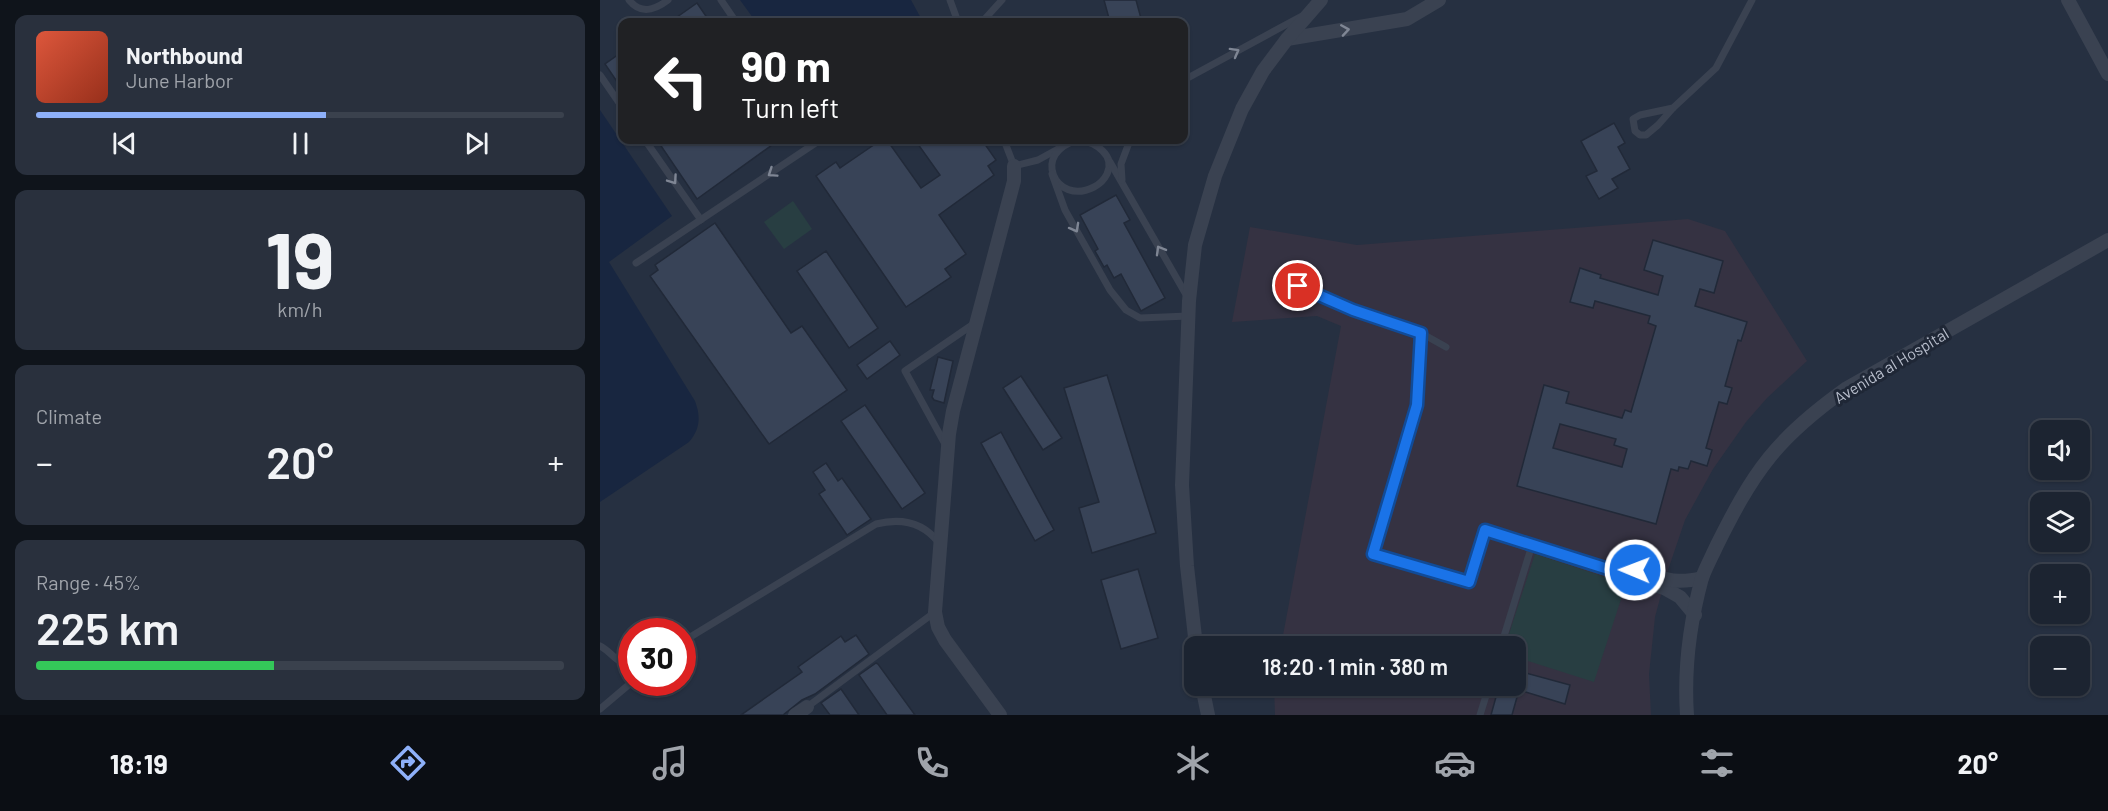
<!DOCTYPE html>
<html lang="en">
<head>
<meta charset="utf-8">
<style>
	body { margin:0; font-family:Barlow,sans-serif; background:#29303d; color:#f1f3f6; height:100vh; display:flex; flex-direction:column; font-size:22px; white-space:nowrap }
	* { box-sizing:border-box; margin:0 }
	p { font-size:20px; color:#a0a4ab }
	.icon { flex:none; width:33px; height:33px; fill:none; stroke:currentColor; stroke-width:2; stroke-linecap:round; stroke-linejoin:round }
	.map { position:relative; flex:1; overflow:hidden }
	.details { display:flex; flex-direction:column; gap:15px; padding:15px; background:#0f141b; width:600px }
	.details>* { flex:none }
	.top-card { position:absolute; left:18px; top:18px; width:570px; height:126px; border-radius:12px; box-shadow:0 2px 4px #0004,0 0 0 2px #3a414d; background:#202124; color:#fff; overflow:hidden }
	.controls { position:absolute; left:1430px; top:420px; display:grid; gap:12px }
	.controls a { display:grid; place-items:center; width:60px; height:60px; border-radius:12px; background:#1c2431; box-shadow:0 2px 4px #0004,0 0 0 2px #3a414d; font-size:30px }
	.speed { position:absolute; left:18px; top:618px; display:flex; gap:12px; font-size:30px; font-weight:700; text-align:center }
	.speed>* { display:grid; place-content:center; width:78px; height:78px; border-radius:50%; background:#1c2431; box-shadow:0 2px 4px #0004,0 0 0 2px #3a414d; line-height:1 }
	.speed .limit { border:9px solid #d22; background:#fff; color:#111 }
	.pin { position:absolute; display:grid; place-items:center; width:51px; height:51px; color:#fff; margin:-26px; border:3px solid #fff; border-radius:50%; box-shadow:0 2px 6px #0007 }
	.me { position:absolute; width:66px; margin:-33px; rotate:271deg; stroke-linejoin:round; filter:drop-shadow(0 0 4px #0008) }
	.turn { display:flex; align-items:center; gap:21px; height:126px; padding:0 24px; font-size:27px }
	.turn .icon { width:78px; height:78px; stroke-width:2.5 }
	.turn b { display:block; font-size:42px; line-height:51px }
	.big { font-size:45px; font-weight:600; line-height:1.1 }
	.details .tile { flex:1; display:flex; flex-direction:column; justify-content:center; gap:9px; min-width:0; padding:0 21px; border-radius:12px; background:#29303d }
	.details .dial { align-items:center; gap:0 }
	.dial b { font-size:78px; line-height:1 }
	.song { display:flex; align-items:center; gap:18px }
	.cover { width:72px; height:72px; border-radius:9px; background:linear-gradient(135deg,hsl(10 70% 55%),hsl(10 70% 35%)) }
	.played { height:6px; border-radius:3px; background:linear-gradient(90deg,#8eb0f9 55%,#3a414d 55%) }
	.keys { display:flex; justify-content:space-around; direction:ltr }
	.heat { display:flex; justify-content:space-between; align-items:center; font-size:33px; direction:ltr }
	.charge { height:9px; border-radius:4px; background:linear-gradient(90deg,#34c759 45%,#3a414d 0) }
	.trip { position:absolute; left:584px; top:636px; width:342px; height:60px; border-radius:12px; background:#1c2431; box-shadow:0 2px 4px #0004,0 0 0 2px #3a414d; font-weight:600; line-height:60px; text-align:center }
	.dock { display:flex; height:96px; justify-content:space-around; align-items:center; background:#0b0e14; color:#a0a4ab }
	.dock .icon { width:42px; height:42px }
	.dock .on { color:#8eb0f9 }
	.dock b { font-size:27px; color:#f1f3f6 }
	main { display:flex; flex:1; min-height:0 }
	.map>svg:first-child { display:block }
</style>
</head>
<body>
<main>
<section class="details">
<div class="tile">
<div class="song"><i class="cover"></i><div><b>Northbound</b><p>June Harbor</p></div></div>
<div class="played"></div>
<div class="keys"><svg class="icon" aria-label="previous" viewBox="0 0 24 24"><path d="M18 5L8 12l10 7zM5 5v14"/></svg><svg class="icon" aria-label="pause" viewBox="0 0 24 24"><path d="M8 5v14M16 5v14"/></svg><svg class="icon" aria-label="next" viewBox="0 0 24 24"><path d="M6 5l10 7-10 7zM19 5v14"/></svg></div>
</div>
<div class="tile dial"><b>19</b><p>km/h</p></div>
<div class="tile"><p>Climate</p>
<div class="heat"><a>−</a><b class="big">20°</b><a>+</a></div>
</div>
<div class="tile"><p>Range · 45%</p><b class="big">225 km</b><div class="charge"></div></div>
</section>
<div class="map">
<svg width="1508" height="715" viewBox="0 0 1508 715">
	<rect width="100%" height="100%" fill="#263041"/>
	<path fill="#353242" d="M1088,219L1125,231L1207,361L1167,398L1146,422L1113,469L1085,520L1066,576L1055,617L1049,674L1051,715H675L674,686H915V646H681L741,326L717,316L632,322L650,227L757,245Z"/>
	<g fill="#283e42">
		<path d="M193,201L212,229L184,249L164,222Z"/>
		<path d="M935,554L1026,584L994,682L915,657V646H905Z"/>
	</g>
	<g fill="#182640">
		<path d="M140,0H311L323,22H156Z"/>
		<path d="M0,110L72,216L9,262L95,401C101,417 100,429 89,442L0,502Z"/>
	</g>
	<g fill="#384357" stroke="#212938" stroke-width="1.5" fill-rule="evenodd">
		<path d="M504,0H536L542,22H510Z"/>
		<path d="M97,3L110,22H70Z"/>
		<path d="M22,52V89L5,64Z"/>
		<path d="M1014,123L1025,143L1018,147L1030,169L1012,179L1018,188L999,199L986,176L997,171L981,141Z"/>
		<path d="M57,140H179L97,199Z"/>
		<path d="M281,140H287L321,188L340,175L315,140H382L396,160L388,166L394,175L339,215L366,254L345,269L351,277L306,307L216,176L236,162L240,168Z"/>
		<path d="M516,195L530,220L524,223L565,298L541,311L521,274L514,278L507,265L504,267L495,251L498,249L480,215Z"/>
		<path d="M115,223L191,333L202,326L247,390L169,444L50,276L58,270L55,265Z"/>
		<path d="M1053,240L1123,261L1114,293L1100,289L1095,306L1147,322L1141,341L1138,340L1125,386L1132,388L1127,404L1119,402L1106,448L1112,450L1107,466L1091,461L1088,469L1079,467L1078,471L1071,469L1056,524L917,486L944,385L969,392L966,403L1022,418L1025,410L1031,412L1056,326L1048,323L1050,316L995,301L993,308L970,302L980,268L1001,275L1000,278L1058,295L1063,276L1044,270ZM960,424L1016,439L1014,445L1027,449L1022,467L953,448Z"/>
		<path d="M226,251L278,328L249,348L197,271Z"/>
		<path d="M290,341L300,355L267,379L257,365Z"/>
		<path d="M338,357L353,361L344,403L334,400L332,397L334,390H330Z"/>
		<path d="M507,375L556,533L492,553L479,508L499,502L464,388Z"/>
		<path d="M421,376L462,438L443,450L403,388Z"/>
		<path d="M265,405L325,493L302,509L241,421Z"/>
		<path d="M401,432L454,530L435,541L381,443Z"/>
		<path d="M226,463L238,481L242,478L271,519L247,535L219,494L225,490L213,472Z"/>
		<path d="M538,569L558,638L521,649L501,580Z"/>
		<path d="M256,635L269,654L215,694L202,700L183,715H141L202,672L198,667L241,636L245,642Z"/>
		<path d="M276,663L278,664L315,715H287L259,675Z"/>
		<path d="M915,670L970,685L965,704L919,690L912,715H891L899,686H915Z"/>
		<path d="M241,689L259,715H230L221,703Z"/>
	</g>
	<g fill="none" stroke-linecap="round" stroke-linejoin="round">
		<g stroke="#3a4251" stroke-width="7">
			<path d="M29,0C41,15 55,10 68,0"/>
			<path d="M121,0L136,22"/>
			<path d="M350,0L358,22"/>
			<path d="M382,22L402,0"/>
			<path d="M0,75L22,107"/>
			<path d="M584,80L702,16"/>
			<path d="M1073,108L1040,115L1033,119L1035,131L1040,135H1046L1058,125L1073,108L1116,68L1152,0"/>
			<path d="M45,140L101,220"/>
			<path d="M404,140L414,166L438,160L458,149"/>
			<path d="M479,140C495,142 516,155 507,174C504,180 500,184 494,187C455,207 430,151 479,140Z"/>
			<path d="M510,162L588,298"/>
			<path d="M452,174L465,210L510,290L526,310L540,318L588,316"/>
			<path d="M522,180L521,164L530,140"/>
			<path d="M36,263L220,140"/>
			<path d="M698,286L753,310L821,333"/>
			<path d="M846,347L821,333L817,405L773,554L869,582L885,530L916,540"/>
			<path d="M345,444L305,371L375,323"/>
			<path d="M82,642L276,524C300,518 323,522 339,543"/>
			<path d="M0,646C12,652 17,665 32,664"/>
			<path d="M901,646L932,545"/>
			<path d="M207,707L335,612"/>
			<path d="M0,709L32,682"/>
			<path d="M880,715L889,686"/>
		</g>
		<g stroke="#3a4251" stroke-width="14">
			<path d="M1468,0L1508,74"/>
			<path d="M687,39L807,19L839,0"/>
			<path d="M916,540L1064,588L1080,597L1095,615"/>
			<path d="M1056,576C1072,582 1085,582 1102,578"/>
			<path d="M596,646L587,566L582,485L589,301L595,245L615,176L642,109L663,71L687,39L721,0"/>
			<path d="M602,686L608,715"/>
			<path d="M195,715L207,707"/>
			<path d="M400,715L345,640L338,627L335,612L349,434L353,411L414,181V166"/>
			<path d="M1087,715C1084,670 1090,622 1102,578C1106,567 1112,556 1117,545C1132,515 1148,484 1169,458C1191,430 1219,408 1247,388L1508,240"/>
		</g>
	</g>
	<defs><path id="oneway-chevron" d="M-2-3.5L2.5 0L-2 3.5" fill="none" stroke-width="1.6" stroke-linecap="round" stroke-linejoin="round" transform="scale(1.5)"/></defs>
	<g stroke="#7f8694">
		<use href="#oneway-chevron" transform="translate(745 30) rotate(-9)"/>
		<use href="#oneway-chevron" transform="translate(635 52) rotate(-29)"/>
		<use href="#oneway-chevron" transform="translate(172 173) rotate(146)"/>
		<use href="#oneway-chevron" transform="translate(73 180) rotate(55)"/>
		<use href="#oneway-chevron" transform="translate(475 228) rotate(61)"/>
		<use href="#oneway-chevron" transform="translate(560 250) rotate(-120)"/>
	</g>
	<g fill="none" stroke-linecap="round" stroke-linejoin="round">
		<defs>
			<path id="route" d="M698,286L753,310L821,333L817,405L773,554L869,582L885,530L1008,569L1019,565L1035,570"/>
		</defs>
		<use href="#route" stroke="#114b97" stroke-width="15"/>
		<use href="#route" stroke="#1a73e8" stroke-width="10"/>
	</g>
	<g text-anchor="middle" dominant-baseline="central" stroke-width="6" stroke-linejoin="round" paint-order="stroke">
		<g font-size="16" fill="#b7bdcb" stroke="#1f2736">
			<text transform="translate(1291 365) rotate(-31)">Avenida al Hospital</text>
		</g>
	</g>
</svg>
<div class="controls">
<a><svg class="icon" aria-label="sound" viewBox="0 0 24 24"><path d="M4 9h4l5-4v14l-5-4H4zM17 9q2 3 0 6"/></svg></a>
<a><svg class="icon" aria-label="layers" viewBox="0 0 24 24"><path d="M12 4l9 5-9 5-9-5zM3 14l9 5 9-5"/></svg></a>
<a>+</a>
<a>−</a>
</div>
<div class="speed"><div class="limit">30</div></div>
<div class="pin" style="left:698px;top:286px;background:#d93025"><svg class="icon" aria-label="arrive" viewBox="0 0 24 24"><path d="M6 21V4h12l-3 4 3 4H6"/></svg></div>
<svg class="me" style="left:1035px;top:570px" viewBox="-20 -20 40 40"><circle r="17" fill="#1a73e8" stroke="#fff" stroke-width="3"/><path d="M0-11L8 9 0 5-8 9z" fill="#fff"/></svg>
<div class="trip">18:20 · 1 min · 380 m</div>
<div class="top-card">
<div class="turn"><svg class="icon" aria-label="left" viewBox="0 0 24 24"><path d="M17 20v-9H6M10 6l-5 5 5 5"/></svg><div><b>90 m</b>Turn left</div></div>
</div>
</div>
</main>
<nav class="dock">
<b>18:19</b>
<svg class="icon on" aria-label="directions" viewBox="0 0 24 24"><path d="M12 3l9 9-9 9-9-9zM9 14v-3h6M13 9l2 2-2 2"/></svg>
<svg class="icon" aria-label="music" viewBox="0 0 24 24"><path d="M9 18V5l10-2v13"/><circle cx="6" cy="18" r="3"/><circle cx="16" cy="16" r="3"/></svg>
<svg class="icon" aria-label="phone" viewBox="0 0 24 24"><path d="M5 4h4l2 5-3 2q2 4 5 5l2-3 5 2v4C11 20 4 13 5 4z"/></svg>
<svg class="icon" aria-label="climate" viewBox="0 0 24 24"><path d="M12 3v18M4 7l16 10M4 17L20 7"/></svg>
<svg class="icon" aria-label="car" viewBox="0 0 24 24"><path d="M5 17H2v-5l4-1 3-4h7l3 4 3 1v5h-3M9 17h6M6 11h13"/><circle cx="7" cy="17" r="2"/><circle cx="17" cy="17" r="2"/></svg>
<svg class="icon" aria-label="filters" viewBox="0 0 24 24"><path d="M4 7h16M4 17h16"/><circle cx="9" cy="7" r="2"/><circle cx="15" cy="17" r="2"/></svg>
<b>20°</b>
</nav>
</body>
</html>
